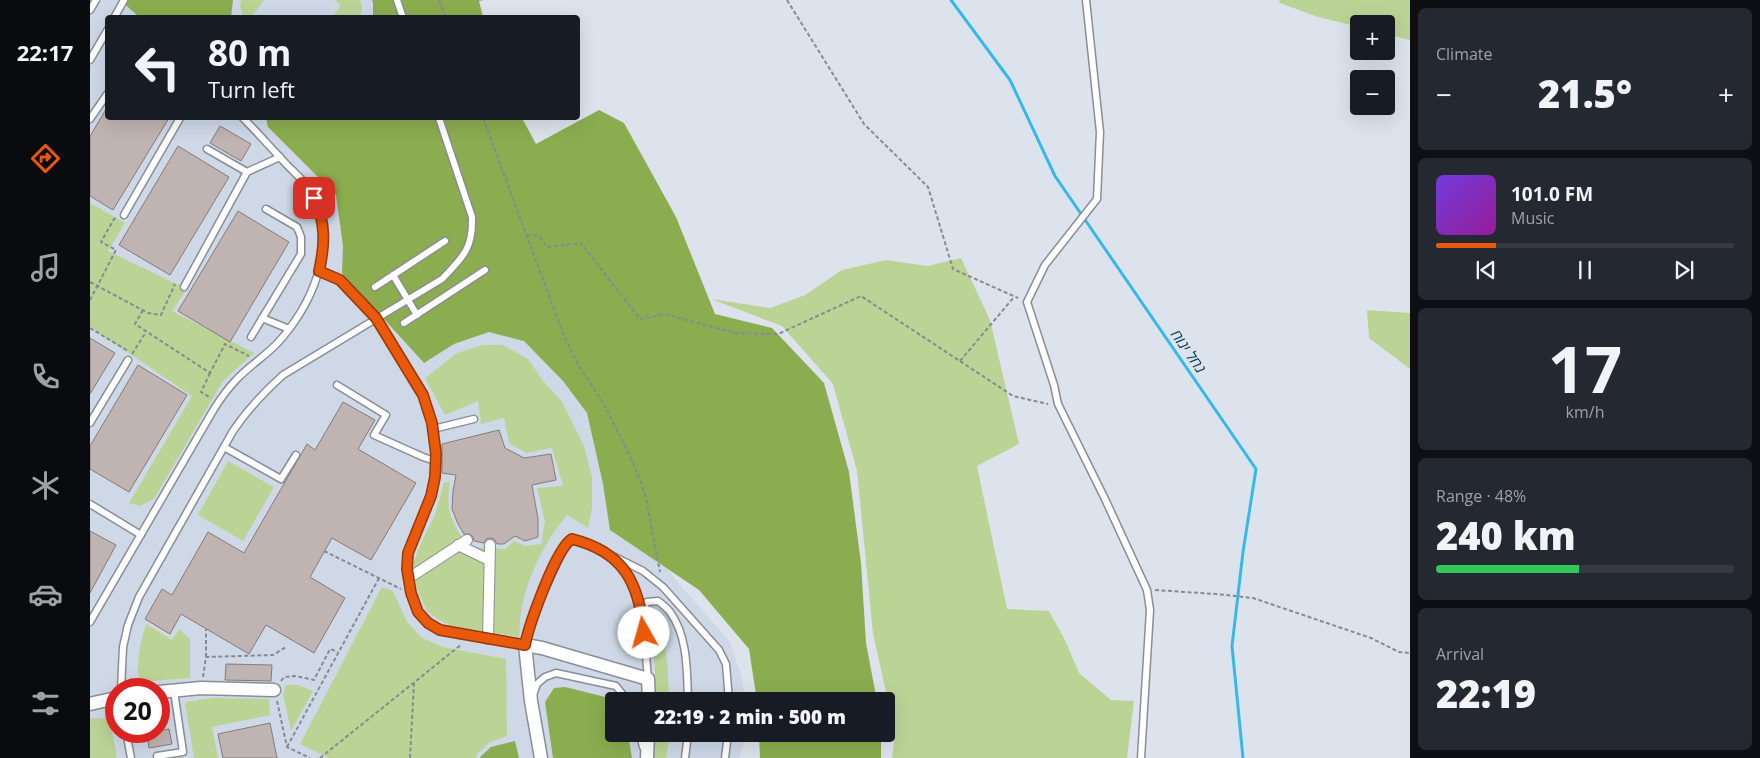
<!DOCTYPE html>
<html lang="en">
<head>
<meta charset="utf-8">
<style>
	body { margin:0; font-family:"Open Sans",Heebo,sans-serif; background:#242831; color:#f1f3f6; height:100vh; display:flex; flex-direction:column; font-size:19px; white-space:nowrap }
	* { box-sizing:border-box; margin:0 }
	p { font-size:16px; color:#9ea1a6 }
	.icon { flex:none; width:28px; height:28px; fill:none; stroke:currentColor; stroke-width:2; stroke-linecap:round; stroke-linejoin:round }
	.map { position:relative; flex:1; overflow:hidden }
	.side { display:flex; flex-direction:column; gap:8px; padding:8px; background:#0d0f14; width:350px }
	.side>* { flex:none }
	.top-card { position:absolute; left:15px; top:15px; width:475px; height:105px; border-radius:5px; box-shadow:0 5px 20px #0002; background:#171b24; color:#f1f3f6; overflow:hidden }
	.buttons { position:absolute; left:1260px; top:15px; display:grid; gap:10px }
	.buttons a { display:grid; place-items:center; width:45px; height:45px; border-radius:5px; background:#171b24; box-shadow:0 5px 20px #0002; font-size:25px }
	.speed { position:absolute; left:15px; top:678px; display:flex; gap:10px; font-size:25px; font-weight:700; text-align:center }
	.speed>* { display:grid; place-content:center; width:65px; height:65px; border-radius:50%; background:#171b24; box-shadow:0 5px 20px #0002; line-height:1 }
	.speed .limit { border:8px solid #d22; background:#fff; color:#111 }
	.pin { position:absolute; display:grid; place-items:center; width:42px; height:42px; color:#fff; margin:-21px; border-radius:10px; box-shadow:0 2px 8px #0006 }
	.me { position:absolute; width:55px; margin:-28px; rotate:353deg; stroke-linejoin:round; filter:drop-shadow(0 0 4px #0008) }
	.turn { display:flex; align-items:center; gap:18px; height:105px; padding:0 20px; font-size:22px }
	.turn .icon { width:65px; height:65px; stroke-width:2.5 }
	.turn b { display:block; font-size:35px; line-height:42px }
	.big { font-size:38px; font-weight:800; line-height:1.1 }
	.side .card { flex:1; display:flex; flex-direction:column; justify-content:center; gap:8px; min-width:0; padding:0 18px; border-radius:8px; background:#242831 }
	.side .dial { align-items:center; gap:0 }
	.dial b { font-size:65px; line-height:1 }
	.song { display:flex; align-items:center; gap:15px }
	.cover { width:60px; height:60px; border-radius:8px; background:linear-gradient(135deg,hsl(260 70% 55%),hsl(300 70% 35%)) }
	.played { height:5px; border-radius:2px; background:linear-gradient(90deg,#ea580c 20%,#363941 20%) }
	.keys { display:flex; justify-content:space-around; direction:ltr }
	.heat { display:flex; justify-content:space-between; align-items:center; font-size:28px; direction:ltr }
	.charge { height:8px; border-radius:4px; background:linear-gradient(90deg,#34c759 48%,#363941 0) }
	.trip { position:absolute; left:515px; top:692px; width:290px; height:50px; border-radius:5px; background:#171b24; box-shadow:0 5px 20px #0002; font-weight:800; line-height:50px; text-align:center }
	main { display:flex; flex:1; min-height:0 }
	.menu { display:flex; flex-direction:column; width:90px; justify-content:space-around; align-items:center; background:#090b0e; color:#9ea1a6 }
	.menu .icon { width:35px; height:35px }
	.menu .current { color:#ea580c }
	.menu b { font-size:22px; color:#f1f3f6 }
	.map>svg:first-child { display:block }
</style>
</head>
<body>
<main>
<nav class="menu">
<b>22:17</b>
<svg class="icon current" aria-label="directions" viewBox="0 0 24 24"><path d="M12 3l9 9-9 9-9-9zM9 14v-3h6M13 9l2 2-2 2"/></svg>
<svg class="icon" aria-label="music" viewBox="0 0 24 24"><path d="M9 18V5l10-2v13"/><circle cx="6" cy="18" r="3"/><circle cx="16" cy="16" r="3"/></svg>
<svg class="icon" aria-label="phone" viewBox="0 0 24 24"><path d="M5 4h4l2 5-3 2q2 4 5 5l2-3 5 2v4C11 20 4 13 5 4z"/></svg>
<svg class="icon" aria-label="climate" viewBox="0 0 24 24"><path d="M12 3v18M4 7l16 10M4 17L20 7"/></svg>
<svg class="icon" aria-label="car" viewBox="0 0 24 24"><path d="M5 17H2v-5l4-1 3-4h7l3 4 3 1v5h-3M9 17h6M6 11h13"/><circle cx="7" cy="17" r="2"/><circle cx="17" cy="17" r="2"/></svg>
<svg class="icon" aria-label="filters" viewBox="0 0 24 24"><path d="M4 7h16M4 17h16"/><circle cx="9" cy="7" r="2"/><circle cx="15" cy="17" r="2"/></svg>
</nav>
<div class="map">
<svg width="1320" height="758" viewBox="0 0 1320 758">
	<rect width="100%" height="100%" fill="#dde3ec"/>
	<path fill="#ced8e7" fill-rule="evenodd" d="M0,0H341L348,17L18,18V118H385L559,541L584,578L640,642L653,682L654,701H524V734H656L649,758H0ZM26,689H69V731H26Z"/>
	<g fill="#bbd495">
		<path d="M151,0H174L162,16L163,18L154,17L150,7Z"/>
		<path d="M245,0H270L272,8L270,17H242L251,6Z"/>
		<path d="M1189,0H1320V40L1296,34V24H1269V27L1228,17L1190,3Z"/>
		<path d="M0,203L35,223L18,251L97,289L82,311L164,353L133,381L64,499L50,506L39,503L102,396L0,327Z"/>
		<path d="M871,258L900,320L929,444L887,466L917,609L959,611L976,642L989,673L1021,700L1044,701L1037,758H802L805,732L783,634L767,471L743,384L692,326L621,299L680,308L715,295L752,270L796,260L838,266Z"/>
		<path d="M1277,310L1320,313V369L1279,338Z"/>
		<path d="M393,345H413L438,359L454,382L472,402L494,446L502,477V508L498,528L477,515C456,540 441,569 433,602C430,613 430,626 429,637L365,627L351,621L337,611L327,589L323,564L332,541L345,515L354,483L360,482C355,513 362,522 378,547L415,549L424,541L435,546L451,544L455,521L447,488L473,486L462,448L436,453L419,443L414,418L391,424L388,401L355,415L335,378L367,353Z"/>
		<path d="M138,461L184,487L153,541L108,515Z"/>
		<path d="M292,587L303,591L317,622L332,638L353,647L416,659L417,736L400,742L386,755L387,758H239L210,744Z"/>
		<path d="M565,621C579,639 578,679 579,701H567L562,626Z"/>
		<path d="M56,624L82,640L89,629L100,639V678L49,682C46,661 50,644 56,624Z"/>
		<path d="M196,685H208L223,691L201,731L193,694Z"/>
		<path d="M122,698L179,699L180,715L122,727L128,758H104L95,702Z"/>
		<path d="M0,718L20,719L27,758H0Z"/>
		<path d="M566,734H580L576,758H564Z"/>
	</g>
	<g fill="#8bad4f">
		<path d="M30,0H143L141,18L49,17Z"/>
		<path d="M282,0H394L389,1L393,17H283V3Z"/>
		<path d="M509,110L534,123L586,217L625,314L682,328L734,383L759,472L771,563L776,643L787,701H667L659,649L609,590L520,530L513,484L497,413L473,381L434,341L399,332L364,344L334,363L252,273L253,246L246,195L178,127L176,118H432L446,144Z"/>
		<path d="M475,687L515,697L524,706V734H538L542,758H463L455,702L464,688Z"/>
		<path d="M669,734H791V758H670Z"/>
		<path d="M425,741L429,758H391L390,757L401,747Z"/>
	</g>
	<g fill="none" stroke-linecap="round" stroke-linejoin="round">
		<path stroke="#35bae7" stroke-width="3" d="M861,0L920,80L965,176L1166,469L1153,552L1142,646L1153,758"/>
	</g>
	<g fill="#bfb4b2" stroke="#847a78">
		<path d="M18,106V118H79L23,210L0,196V136Z"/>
		<path d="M130,126L161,144L151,161L120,143Z"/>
		<path d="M88,146L139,177L80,275L29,245Z"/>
		<path d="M148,211L199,242L140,342L88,311Z"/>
		<path d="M0,338L25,353L0,394Z"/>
		<path d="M48,365L97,395L39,492L0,469V446Z"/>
		<path d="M253,402L285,420L268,449L326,483L281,560L242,538L220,577L255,598L224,653L176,625L159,654L91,614L80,634L55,619L72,589L82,595L118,532L154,553L217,444L225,450Z"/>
		<path d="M409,430L415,448L434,458L461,454L466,480L442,485L448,519V537L435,541L425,536L414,544H407L404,539L400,538L396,539L394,543L384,541L383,537L380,534H374L368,524L362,509L363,491L366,475L352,473V444Z"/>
		<path d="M0,531L26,545L0,593Z"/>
		<path d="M136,664L182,665L181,681L135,680Z"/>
		<path d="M180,723L187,758H133L128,734Z"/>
		<path d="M79,729L82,744L59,748L57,733Z"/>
	</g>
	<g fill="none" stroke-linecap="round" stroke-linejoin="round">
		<defs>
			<g id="service">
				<path d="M307,0L313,18"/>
				<path d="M996,0L1010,132L1007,199L955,265L937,302L964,385L968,404L1015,499L1057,590L1060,610L1051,758"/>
				<path d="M0,10L6,0"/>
				<path d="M24,18L34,0"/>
				<path d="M0,60L18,29"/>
				<path d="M0,119L18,93"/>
				<path d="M157,172L190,157"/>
				<path d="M34,215L90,118"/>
				<path d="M229,271L250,280L286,318L333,395L342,423L346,454L345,477L341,496L318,553L317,569L321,593L328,612L338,623L350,631L435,645L445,609L477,542L482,539C557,557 552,617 558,679"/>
				<path d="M303,275L327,315"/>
				<path d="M94,287L157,172L117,149"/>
				<path d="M285,287L355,241"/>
				<path d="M172,318L199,329"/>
				<path d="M314,323L395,270"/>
				<path d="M161,337L211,254V237L207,227L176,209"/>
				<path d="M247,385L296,415L284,435L333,457L345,461"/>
				<path d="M0,423L38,360"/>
				<path d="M343,429L384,419"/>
				<path d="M134,447L191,479L206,455"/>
				<path d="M0,504L51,535"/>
				<path d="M525,557L553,571L573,587L629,650L636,664L639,701"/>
				<path d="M552,613L557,602L568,601C572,604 577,608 580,612C598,636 597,673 598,701"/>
				<path d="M0,622L124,409C131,398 138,388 147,379C161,364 179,354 192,338C225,299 252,234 218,187C212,179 204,172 197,165C182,149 168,133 153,118"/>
				<path d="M31,689L33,647L38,625L49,597L143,431C158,409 174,392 193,375L352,279C373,257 383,249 382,217L349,118"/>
				<path d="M443,695L447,684L455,677L466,673L526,686L538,701"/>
				<path d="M36,731L41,758"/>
				<path d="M550,734L553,747"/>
				<path d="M67,756L93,752L84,691"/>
				<path d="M595,758L598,734"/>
				<path d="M635,758L638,734"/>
			</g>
			<g id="pedestrian">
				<path d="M368,545L399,560"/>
				<path d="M319,578L377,540"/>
				<path d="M398,639L400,545"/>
			</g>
			<g id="minor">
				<path d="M435,645L452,648L558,679L559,701"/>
				<path d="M435,645L441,701L451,758"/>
				<path d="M69,692L111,688L184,690"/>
				<path d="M0,704L26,698"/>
				<path d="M557,758L558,734"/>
			</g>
		</defs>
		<use href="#service" stroke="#898e96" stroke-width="9"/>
		<use href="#pedestrian" stroke="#898e96" stroke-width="12"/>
		<use href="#minor" stroke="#898e96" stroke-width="15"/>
		<g stroke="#878b91" stroke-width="2" stroke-dasharray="4 2.5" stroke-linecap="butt">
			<path d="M349,0L356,18"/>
			<path d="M697,0L774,124L838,187L863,269L928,298"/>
			<path d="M393,118L472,331L487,363L515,406L542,460L555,493L570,572"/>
			<path d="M437,235L449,236L457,247L491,243L550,319L575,314L645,333L688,334L771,296L923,396L958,404"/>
			<path d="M0,282L58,313L71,315L85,284"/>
			<path d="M0,300L26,250L11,242L24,219L26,218"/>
			<path d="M53,310L45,324L120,373L135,344L159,356"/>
			<path d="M0,328L38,351"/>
			<path d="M42,354L56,332"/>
			<path d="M870,361L924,297"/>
			<path d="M120,373L111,392L121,398"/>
			<path d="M234,551L311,589"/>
			<path d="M1065,590L1126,594L1163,598L1281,638L1309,652L1320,653"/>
			<path d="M116,657V629"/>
			<path d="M113,677L116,657L183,655L196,647"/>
			<path d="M191,681L194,677L206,676L224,680L240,649L248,652"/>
			<path d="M187,701L197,747L220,758"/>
			<path d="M197,747L289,578"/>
			<path d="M230,758L372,644"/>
			<path d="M320,758L324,683"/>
		</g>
		<use href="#service" stroke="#fff" stroke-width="6"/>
		<use href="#pedestrian" stroke="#fff" stroke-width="10"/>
		<use href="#minor" stroke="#fff" stroke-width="12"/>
	</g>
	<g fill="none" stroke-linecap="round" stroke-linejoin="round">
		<defs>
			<path id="route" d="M224,198C236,222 235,245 229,271L250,280L286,318L333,395L342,423L346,454L345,477L341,496L318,553L317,569L321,593L328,612L338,623L350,630L435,645C439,625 466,548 482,539C534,552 549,583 554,633"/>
		</defs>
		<use href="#route" stroke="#983908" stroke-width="12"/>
		<use href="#route" stroke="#ea580c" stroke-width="9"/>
	</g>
	<g text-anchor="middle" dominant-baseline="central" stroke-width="4.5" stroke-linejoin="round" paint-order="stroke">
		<g font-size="15" font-style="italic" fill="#013c4f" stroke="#dde3ec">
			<text transform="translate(1099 351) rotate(55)">נחל ינוח</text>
		</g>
	</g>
</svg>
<div class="buttons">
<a>+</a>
<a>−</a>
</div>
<div class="speed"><div class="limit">20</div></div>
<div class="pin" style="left:224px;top:198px;background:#d93025"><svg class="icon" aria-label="arrive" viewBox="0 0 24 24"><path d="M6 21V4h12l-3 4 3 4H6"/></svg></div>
<svg class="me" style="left:554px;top:633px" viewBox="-20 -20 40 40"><circle r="19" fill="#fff"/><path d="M0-13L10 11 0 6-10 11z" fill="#ea580c"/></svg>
<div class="trip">22:19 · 2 min · 500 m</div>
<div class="top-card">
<div class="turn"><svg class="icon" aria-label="left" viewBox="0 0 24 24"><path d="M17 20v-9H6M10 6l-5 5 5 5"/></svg><div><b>80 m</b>Turn left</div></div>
</div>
</div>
<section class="side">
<div class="card"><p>Climate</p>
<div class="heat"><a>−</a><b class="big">21.5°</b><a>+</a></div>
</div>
<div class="card">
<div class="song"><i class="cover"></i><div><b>101.0 FM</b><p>Music</p></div></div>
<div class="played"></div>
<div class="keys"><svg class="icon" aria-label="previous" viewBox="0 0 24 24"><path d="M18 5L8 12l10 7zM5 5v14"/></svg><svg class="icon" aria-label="pause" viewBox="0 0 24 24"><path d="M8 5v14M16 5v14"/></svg><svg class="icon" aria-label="next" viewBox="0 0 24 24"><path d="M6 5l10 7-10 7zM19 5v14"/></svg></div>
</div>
<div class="card dial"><b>17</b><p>km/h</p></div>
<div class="card"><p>Range · 48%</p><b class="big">240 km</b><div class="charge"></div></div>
<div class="card"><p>Arrival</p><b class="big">22:19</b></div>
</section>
</main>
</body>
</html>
